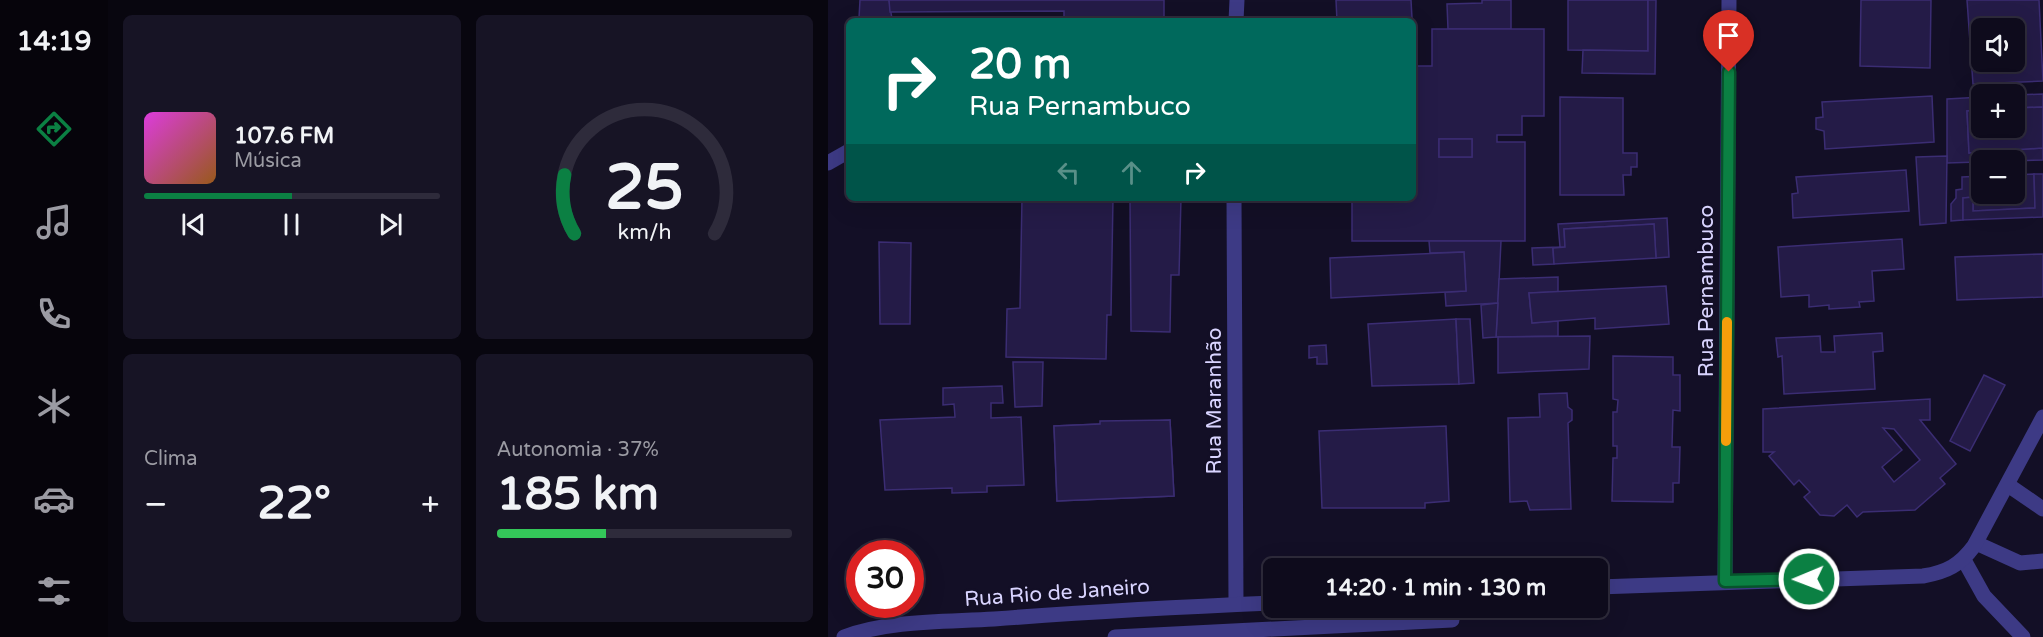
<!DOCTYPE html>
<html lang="pt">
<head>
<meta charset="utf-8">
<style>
	body { margin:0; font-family:"Varela Round",sans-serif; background:#171425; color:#f1f3f6; height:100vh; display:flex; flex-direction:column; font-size:22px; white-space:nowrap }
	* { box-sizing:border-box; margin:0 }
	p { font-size:20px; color:#9b9ba3 }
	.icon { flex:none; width:33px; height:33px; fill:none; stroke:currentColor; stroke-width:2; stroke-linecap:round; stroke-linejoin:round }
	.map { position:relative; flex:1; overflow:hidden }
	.panel { display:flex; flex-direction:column; gap:15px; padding:15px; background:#08060f; width:720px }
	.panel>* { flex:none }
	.hud { position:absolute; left:18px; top:18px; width:570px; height:183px; border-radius:9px; box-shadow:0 6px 24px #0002,0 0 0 2px #2e2b3b; background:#00695c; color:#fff; overflow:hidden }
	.buttons { position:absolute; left:1143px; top:18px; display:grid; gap:12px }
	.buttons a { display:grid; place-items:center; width:54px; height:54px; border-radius:9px; background:#0e0b1c; box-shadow:0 6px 24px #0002,0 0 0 2px #2e2b3b; font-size:30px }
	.speed { position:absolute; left:18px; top:540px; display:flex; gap:12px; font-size:30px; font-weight:700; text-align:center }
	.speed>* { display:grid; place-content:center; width:78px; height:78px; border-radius:50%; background:#0e0b1c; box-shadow:0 6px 24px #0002,0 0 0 2px #2e2b3b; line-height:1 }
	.speed .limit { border:9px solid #d22; background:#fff; color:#111 }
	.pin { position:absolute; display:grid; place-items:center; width:51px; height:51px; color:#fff; margin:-62px -26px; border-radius:50% 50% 50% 0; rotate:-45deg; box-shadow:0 0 6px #0007 }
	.pin .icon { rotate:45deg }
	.me { position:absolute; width:66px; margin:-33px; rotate:269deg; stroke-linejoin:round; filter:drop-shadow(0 0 4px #0008) }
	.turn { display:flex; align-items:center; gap:21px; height:126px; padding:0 24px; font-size:27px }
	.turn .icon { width:78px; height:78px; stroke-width:2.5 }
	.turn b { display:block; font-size:42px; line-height:51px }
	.lanes { display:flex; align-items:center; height:57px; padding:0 24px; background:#0003; justify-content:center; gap:30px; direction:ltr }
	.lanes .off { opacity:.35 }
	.big { font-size:45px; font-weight:800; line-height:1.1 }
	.panel .widget { flex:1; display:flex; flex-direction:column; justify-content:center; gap:9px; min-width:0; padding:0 21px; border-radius:9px; background:#171425 }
	.panel .dial { align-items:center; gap:0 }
	.dial svg { height:156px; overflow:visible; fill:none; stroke:#2e2b3b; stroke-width:7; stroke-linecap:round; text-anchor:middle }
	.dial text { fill:#f1f3f6; stroke:none }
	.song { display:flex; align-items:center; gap:18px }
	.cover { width:72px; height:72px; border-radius:9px; background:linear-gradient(135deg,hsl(300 70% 55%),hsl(30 70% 35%)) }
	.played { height:6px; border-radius:3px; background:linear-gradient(90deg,#0b8043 50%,#2e2b3b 50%) }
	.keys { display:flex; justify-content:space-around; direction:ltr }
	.heat { display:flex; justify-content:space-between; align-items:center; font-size:33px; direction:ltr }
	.charge { height:9px; border-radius:4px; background:linear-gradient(90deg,#34c759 37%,#2e2b3b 0) }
	.panel .tiles { flex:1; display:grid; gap:15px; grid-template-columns:repeat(2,1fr) }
	.trip { position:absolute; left:435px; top:558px; width:345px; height:60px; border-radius:9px; background:#0e0b1c; box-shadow:0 6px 24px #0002,0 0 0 2px #2e2b3b; font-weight:800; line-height:60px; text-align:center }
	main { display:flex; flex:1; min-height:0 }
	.dock { display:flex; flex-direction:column; width:108px; justify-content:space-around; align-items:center; background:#06040b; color:#9b9ba3 }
	.dock .icon { width:42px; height:42px }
	.dock .active { color:#0b8043 }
	.dock b { font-size:27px; color:#f1f3f6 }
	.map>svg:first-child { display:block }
</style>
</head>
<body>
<main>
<nav class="dock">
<b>14:19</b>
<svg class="icon active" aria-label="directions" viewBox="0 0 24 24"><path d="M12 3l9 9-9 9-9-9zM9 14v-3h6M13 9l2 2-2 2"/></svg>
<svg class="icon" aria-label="music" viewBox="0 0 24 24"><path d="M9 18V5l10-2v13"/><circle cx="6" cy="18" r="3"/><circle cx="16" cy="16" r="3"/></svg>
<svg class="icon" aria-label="phone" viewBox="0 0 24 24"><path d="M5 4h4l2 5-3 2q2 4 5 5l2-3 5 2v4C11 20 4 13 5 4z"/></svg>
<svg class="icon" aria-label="climate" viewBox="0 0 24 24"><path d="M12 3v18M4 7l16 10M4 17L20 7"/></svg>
<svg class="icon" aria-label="car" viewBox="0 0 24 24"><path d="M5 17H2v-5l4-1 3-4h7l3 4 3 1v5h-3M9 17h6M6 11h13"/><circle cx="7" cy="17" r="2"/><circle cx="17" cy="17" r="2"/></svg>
<svg class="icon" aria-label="filters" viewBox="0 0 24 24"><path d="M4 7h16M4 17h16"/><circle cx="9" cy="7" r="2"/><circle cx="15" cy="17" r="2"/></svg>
</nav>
<section class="panel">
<div class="tiles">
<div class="widget">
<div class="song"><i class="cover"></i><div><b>107.6 FM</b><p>Música</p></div></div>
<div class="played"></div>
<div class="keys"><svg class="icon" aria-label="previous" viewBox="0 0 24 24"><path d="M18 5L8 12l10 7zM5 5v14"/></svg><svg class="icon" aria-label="pause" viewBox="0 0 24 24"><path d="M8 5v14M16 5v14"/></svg><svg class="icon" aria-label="next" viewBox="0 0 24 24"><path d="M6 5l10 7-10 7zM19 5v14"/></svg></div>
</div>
<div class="widget dial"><svg viewBox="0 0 100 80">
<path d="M14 69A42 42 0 1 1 86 69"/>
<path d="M14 69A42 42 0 0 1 9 39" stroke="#0b8043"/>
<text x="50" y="56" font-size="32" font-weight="700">25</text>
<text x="50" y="72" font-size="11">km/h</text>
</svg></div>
<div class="widget"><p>Clima</p>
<div class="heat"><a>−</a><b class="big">22°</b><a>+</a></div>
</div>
<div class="widget"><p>Autonomia · 37%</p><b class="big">185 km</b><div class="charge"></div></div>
</div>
</section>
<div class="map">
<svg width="1215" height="637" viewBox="0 0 1215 637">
	<rect width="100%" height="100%" fill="#130f26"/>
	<g fill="#241b47" stroke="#3b2d73" stroke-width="1.5" fill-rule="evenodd">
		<path d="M32,0H61L64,19L31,18Z"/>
		<path d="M61,0H336V19L236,21V11L62,12Z"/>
		<path d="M508,0H583L584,18L509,21Z"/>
		<path d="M654,0H683V29H620L619,4L654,3Z"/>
		<path d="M740,0H820V51L740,50Z"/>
		<path d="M820,0H828L827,74L754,73L755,50L820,51Z"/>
		<path d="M1033,0H1103L1102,68L1032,66Z"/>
		<path d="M1139,0H1211L1215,81L1145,84ZM1154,28H1186V62H1154Z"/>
		<path d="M604,29H716V116H694V135H669V142H697V241H524V198H585V66H604ZM611,139H644V157H611Z"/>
		<path d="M1215,94V107L1186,108V95Z"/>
		<path d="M1104,96L1106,142L997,149L996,131L988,129V118L995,117L994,102Z"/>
		<path d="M732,97L795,98V153H809V167H803V175H795L796,195H732Z"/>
		<path d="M1154,97V110L1139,111L1141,153L1215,148V160L1119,163V99Z"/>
		<path d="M1215,107V148L1141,153L1139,111L1154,110V128H1186V108Z"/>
		<rect x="611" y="139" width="33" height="18"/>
		<path d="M1119,156L1118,223L1092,225L1088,157Z"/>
		<path d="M1078,170L1081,211L965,218L964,194L970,193L968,177Z"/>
		<path d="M1206,174L1207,208L1145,211V197L1135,198V220L1123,221V204L1128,198V190L1134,189V177L1154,176V194H1186V175Z"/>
		<path d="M1206,174H1215V217L1135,220V198L1145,197V211L1207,208Z"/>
		<path d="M194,198H285L283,315H279L278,359L178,357L179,309L192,308Z"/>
		<path d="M302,198H353L351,275H343L342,332L303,331Z"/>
		<path d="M839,218L841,257L828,258L826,224L736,229L737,247L725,248L726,264L705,265L704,248L732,247L730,224Z"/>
		<path d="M826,224L828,258L726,264L725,248L737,247L736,229Z"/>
		<path d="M1074,239L1076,269L1044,271L1046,301L1031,302L1032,307L1001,309V305L981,307V295L953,297L950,247Z"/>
		<path d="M601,241H673L670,303L618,306L617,292L638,291L636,252L602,253Z"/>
		<path d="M51,242L83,243L82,324H52Z"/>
		<path d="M636,252L638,291L503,298L502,258Z"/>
		<path d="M1215,254V297L1129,300L1127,257Z"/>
		<path d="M730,277V292L701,293L704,323L730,321V336L668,337L671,279Z"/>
		<path d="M838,286L841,324L767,329V318L704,323L701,293Z"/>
		<path d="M670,303L668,337L655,338L653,305Z"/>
		<path d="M628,319L631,384L544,386L540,324Z"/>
		<path d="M628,319H642L646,383L631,384Z"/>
		<path d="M1054,333L1055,351L1045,352L1047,389L956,394L954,356L950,357L948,338L992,336L993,352H1007L1006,336Z"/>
		<path d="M762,336L761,369L670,373V337Z"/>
		<path d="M498,345L499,364H489V357L481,358V346Z"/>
		<path d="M785,356L845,357V375H852V411L845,410L844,447H852L851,483H845V502L784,501L785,458H789V446H785V412H789L790,400L785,399Z"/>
		<path d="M185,362H215L214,406L187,407Z"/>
		<path d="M1156,375L1177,385L1142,451L1122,441Z"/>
		<path d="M174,386L175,403H163V418L193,417L196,485L159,486V492L124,493V488L57,490L52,420L127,417L126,404L115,405V388Z"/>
		<path d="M739,393L740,407L744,410V420L740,423L743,509L702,510L699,501L682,502L680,418L712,417L711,394Z"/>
		<path d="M1102,399V420H1092L1128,464L1112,478L1117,484L1087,510L1035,512L1029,517L1019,505L1006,516L992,515L976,497L982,492L971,480L966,485L941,456L946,452H935V409ZM1055,428L1066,429L1092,460L1066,482L1054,467L1074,450Z"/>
		<path d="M342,420L346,496L229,501L226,426L272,424V428H259L260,463L312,461L311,425L298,426L297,423Z"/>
		<path d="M342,420L346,496L229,501L226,426L272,424V421Z"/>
		<path d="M618,426L621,501L597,503V508H494L491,431Z"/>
	</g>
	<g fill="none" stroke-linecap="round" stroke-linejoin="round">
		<g stroke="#3d3a85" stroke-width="15">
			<path d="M0,163L21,151"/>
			<path d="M1180,485L1215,509"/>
			<path d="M1148,543L1192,563L1215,561"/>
			<path d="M1136,560L1156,596L1195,637"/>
		</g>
		<g stroke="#3d3a85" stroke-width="15">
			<path d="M408,21L409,0"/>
			<path d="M406,198L408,604"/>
			<path d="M897,581L901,0"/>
			<path d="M770,587L1095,576C1119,572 1132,565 1146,546L1215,417"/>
			<path d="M16,637C62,620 117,622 166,619C259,612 352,607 446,603"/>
			<path d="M287,637L624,620L623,608"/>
		</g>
	</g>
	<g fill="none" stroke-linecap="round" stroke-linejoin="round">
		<defs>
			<path id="route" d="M901,72L897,581L981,579"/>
		</defs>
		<use href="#route" stroke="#07532c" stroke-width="15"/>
		<use href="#route" stroke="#0b8043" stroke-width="10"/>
		<path stroke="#f59e0b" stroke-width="10" d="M898,441L899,322"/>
	</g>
	<g text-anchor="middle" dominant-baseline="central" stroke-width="4.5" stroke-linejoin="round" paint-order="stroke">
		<g font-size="21" fill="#d9d4ff" stroke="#130f26">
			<text transform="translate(878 291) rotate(-90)">Rua Pernambuco</text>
			<text transform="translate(386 401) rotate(-90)">Rua Maranhão</text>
			<text transform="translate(229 593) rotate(-4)">Rua Rio de Janeiro</text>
		</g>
	</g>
</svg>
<div class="buttons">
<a><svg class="icon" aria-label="sound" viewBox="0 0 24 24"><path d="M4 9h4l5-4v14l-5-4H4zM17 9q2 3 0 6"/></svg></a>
<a>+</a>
<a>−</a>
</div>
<div class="speed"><div class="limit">30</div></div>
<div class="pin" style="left:901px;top:72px;background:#d93025"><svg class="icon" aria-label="arrive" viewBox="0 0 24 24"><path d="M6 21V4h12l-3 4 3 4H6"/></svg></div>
<svg class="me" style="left:981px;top:579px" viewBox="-20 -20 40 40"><circle r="17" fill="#0b8043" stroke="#fff" stroke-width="3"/><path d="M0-11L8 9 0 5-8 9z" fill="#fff"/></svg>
<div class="trip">14:20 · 1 min · 130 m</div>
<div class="hud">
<div class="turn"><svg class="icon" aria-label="right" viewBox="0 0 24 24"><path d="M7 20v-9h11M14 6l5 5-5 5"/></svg><div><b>20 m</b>Rua Pernambuco</div></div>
<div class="lanes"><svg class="icon off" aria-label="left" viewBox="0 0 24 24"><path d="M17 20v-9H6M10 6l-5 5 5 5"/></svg><svg class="icon off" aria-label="ahead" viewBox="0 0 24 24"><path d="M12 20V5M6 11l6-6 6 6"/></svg><svg class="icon" aria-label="right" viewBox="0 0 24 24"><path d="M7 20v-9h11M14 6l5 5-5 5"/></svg></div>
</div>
</div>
</main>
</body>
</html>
